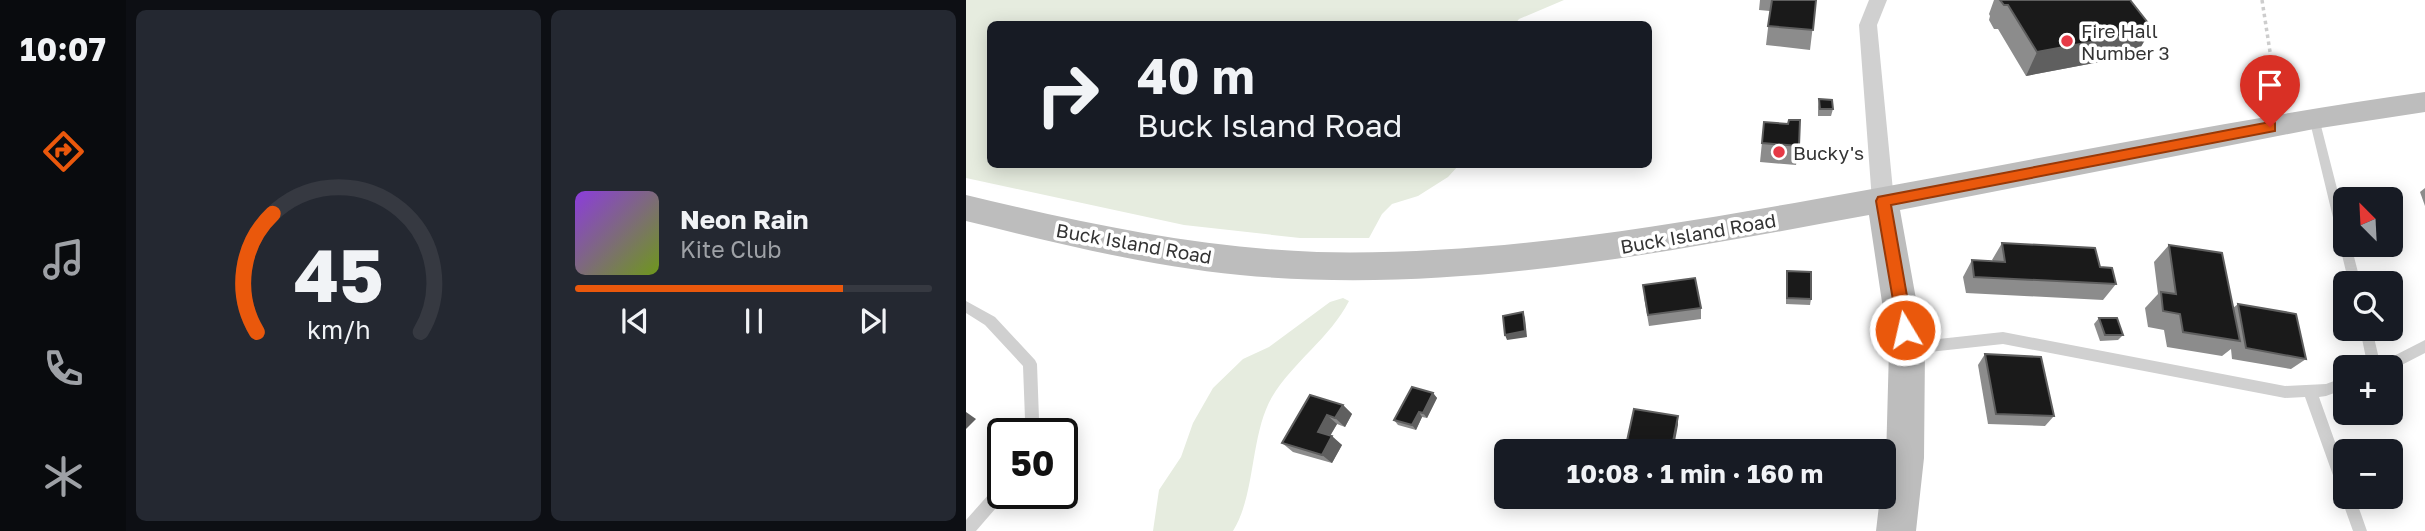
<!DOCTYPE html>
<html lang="en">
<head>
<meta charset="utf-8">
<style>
	body { margin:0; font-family:"Golos Text",sans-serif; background:#242831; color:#f1f3f6; height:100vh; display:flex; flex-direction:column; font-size:26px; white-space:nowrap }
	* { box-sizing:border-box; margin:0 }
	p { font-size:23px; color:#9ea1a6 }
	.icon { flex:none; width:38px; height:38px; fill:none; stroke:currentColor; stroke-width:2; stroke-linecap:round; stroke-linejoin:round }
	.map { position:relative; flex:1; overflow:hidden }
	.panel { display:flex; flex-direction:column; gap:10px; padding:10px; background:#0d0f14; width:840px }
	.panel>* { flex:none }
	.banner { position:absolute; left:21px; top:21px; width:665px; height:147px; border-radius:10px; box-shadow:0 4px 18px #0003; background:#171b24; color:#f1f3f6; overflow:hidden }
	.needle { width:46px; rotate:336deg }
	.fabs { position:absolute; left:1367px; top:187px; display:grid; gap:14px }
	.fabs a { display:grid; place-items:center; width:70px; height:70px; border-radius:10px; background:#171b24; box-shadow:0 4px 18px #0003; font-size:35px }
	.speed { position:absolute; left:21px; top:418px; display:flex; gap:14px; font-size:35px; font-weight:700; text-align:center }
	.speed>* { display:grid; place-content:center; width:91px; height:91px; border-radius:50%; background:#171b24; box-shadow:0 4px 18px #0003; line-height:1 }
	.speed .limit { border:4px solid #111; border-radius:10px; background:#fff; color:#111 }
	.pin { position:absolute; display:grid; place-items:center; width:60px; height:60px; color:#fff; margin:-72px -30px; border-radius:50% 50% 50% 0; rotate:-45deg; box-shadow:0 0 7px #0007 }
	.pin .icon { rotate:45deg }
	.me { position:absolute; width:77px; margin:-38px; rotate:351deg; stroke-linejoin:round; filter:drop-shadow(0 0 5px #0008) }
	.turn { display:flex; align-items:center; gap:24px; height:147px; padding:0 35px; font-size:32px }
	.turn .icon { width:91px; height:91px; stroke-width:2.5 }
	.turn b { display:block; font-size:49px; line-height:60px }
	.panel .widget { flex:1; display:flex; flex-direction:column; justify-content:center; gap:10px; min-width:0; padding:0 24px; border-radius:10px; background:#242831 }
	.panel .dial { align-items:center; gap:0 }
	.dial svg { height:182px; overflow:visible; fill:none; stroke:#363941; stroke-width:7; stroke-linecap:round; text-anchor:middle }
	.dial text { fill:#f1f3f6; stroke:none }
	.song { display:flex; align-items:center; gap:21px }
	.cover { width:84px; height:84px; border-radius:10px; background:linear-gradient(135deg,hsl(270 70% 55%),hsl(80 70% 35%)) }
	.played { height:7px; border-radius:4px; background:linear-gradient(90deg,#ea580c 75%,#363941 75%) }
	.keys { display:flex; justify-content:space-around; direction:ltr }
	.panel .tiles { flex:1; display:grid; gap:10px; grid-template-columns:repeat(2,1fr) }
	.trip { position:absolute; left:528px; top:439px; width:402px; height:70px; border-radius:10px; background:#171b24; box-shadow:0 4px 18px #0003; font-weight:700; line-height:70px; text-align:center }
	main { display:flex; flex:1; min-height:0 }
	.menu { display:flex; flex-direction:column; width:126px; justify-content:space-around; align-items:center; background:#090b0e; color:#9ea1a6 }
	.menu .icon { width:49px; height:49px }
	.menu .active { color:#ea580c }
	.menu b { font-size:32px; color:#f1f3f6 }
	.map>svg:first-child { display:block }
</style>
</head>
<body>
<main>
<nav class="menu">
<b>10:07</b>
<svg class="icon active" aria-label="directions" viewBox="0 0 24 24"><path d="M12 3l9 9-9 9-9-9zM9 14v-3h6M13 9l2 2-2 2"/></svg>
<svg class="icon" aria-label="music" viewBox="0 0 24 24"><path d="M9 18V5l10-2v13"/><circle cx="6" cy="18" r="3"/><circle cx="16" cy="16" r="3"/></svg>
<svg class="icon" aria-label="phone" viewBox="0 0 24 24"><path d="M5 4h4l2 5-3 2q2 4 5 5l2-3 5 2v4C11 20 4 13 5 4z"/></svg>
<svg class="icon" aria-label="climate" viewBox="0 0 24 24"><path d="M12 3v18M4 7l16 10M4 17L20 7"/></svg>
</nav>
<section class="panel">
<div class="tiles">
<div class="widget dial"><svg viewBox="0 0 100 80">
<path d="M14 69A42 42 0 1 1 86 69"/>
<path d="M14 69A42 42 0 0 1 21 17" stroke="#ea580c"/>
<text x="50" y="56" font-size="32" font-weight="700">45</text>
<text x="50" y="72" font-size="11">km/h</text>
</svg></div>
<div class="widget">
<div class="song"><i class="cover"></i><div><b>Neon Rain</b><p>Kite Club</p></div></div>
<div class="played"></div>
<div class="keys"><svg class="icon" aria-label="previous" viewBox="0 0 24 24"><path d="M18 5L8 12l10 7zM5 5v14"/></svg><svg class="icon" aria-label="pause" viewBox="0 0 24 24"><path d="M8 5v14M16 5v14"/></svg><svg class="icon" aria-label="next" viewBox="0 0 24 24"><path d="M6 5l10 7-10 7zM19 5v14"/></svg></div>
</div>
</div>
</section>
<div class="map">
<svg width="1459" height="531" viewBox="0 0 1459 531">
	<rect width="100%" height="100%" fill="#fff"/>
	<g fill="#e6ecdf">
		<path d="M0,0H598L553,19L549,24H24V164L493,165L482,177L452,196L426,204L416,214L403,238H334L218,225L0,178Z"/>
		<path d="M377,298L383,301C364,338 327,362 306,397C284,435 290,494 267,531H187L193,490L215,457L227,423L247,388L277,359L303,347L364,302Z"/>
	</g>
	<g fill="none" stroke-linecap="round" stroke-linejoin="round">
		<path stroke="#cdcdcd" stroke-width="3.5" stroke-dasharray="3.5 3.5" stroke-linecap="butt" d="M1296,0L1309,84L1318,103"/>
		<g fill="#d0d0d0" fill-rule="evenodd">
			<path d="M1348,114L1353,118L1379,220V245H1385L1395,284H1383L1343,118Z"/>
			<path d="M0,301L29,317L69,360L71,364L73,419L67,434H53L59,419L57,366L19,325L0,313Z"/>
			<path d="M1394,329H1406L1414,363L1459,340V353L1424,371V368H1402Z"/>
			<path d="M1037,332L1319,386L1360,384L1379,377V389L1360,396L1353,397L1379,470V497H1389L1401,531H1387L1339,397L1319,398L1037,344L945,354L940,352L938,348L940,344L945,342Z"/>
			<path d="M37,482V494H42L10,531H0V520L32,484Z"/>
		</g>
		<path fill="#d0d0d0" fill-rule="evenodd" d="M903,0H921L911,25L928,201L925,207L917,210L909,207L906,201L893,25Z"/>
		<path fill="#bdbdbd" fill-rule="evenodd" d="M1459,92V112L1348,129L934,210L959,349L958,458L950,531H910L914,497H919L923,349L903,215C696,253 486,295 274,275C181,266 90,243 0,221V195C116,223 232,248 351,252C517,256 682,229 845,200C1050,164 1253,121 1459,92Z"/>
	</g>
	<g fill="#8c8c8c">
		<path d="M794,0H850L844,50L800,45L804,11L793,10Z"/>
		<path d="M1028,0H1164L1172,52L1167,53L1165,56L1060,76L1032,29H1028L1023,20L1024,16L1023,14Z"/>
		<path d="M853,99L867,109L865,116H852V107Z"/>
		<path d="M798,122L833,146L830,165L794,162Z"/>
		<path d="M1459,188V206L1454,192Z"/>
		<path d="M1036,243L1134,267L1150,284L1137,300L1000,293L997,277L1006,260L1027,261L1026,260Z"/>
		<path d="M1203,245L1267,308L1272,304L1340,359L1325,369L1266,359L1265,349L1256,356L1201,347L1198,330L1182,327L1179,308L1192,294L1188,262Z"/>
		<path d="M821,271L845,299L844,305L820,304V278Z"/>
		<path d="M678,297L735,308V319L683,326Z"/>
		<path d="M1133,318L1157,335L1152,340L1134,341L1128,324Z"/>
		<path d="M1019,354L1088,416L1079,426L1022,424L1012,365Z"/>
		<path d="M467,393L471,398L461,418L456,417L450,430L432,425L428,420Z"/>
		<path d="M377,405L386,414L379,427L371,424L364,436L376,445L366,463L327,452L316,443Z"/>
	</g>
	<g fill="#5f5f5f">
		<path d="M1186,28L1172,52L1167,53L1165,56L1060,76L1071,52Z"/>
		<path d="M557,312L559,318L561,337L541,340L539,335Z"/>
		<path d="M467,393L471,398L461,418L457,413Z"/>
		<path d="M377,405L386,414L379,427L369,418Z"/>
		<path d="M0,412L10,419L0,429Z"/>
		<path d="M453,412L456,417L450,430L446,425Z"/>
		<path d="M361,415L371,424L361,441L352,432Z"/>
		<path d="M712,416V425L707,452H705Z"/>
		<path d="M366,436L376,445L366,463L356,455Z"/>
	</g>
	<g fill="#1a1a1a" stroke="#5f5f5f" stroke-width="2">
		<path d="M806,0H850L847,30L802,26Z"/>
		<path d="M1034,0H1164L1186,28L1177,30L1179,32L1071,52L1042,5H1038Z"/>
		<path d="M853,99L866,100L867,109H854Z"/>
		<path d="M823,120H834L833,146L796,143L798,122L822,124Z"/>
		<path d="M1036,243L1129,248L1134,267L1146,268L1150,284L1008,277L1006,260L1039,262Z"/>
		<path d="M1203,245L1256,253L1274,341L1217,332L1214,314L1197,311L1195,292L1210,294Z"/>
		<path d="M821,271L845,272V299L821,298Z"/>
		<path d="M729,278L735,308L682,315L677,285Z"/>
		<path d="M1272,304L1330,314L1340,359L1280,348Z"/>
		<path d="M557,312L559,331L539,335L537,316Z"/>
		<path d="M1133,318H1151L1157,335H1139Z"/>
		<path d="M1019,354L1075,357L1088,416L1030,414Z"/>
		<path d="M446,387L467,393L457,413L453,412L446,425L428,420Z"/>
		<path d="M344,395L377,405L369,418L361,415L352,432L366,436L356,455L316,443Z"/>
		<path d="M668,409L712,416L705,452H636L637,446L659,450Z"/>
	</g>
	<path fill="#ea580c" stroke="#983908" stroke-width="2" d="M1304,122L1309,123V131L925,205L947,330L944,335L939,337L933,335L910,201L912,197Z"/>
	<g fill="#e63946" stroke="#fff" stroke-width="2.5">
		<circle cx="1101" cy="41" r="7"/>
		<circle cx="813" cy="152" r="7"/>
	</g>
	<g text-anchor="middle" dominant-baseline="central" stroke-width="7" stroke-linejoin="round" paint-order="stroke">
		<g font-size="19" fill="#333" stroke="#fff" text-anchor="start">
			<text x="1115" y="30">Fire Hall<tspan x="1115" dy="22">Number 3</tspan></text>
			<text x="827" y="152">Bucky's</text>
		</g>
		<g font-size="19" fill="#333" stroke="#fff">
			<text transform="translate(732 233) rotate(-10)">Buck Island Road</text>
			<text transform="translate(168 243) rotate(10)">Buck Island Road</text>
		</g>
	</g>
</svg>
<div class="fabs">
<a><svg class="needle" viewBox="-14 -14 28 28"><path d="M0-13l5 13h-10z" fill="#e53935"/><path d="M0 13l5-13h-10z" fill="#9ea1a6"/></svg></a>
<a><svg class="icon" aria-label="search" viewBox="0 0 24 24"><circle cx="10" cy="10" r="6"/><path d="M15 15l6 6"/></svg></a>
<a>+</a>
<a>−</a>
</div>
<div class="speed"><div class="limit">50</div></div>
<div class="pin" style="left:1304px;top:127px;background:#d93025"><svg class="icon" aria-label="arrive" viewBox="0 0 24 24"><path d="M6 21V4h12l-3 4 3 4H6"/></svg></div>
<svg class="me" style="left:939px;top:330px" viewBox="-20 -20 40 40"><circle r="17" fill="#ea580c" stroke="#fff" stroke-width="3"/><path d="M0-11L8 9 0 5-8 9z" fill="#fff"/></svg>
<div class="trip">10:08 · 1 min · 160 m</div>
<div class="banner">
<div class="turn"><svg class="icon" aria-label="right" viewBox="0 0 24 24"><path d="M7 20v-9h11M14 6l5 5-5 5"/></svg><div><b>40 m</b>Buck Island Road</div></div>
</div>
</div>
</main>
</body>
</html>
